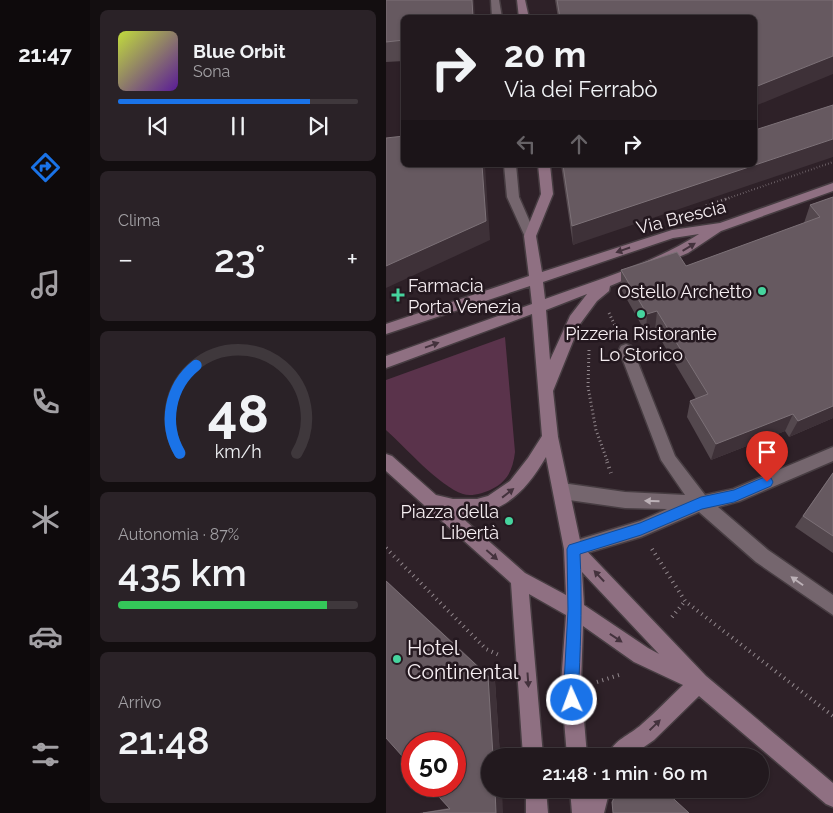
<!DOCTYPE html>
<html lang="it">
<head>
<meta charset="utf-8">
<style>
	body { margin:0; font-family:Raleway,sans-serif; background:#2a2227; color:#f1f3f6; height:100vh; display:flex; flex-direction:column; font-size:19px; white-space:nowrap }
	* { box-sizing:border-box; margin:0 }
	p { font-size:16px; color:#a2a0a4 }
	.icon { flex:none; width:28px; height:28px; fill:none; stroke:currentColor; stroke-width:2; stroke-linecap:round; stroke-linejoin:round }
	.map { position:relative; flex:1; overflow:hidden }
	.details { display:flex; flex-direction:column; gap:10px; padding:10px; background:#130e10; width:296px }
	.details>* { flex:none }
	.hud { position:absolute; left:15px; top:15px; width:356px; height:152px; border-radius:8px; box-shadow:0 1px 4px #0004,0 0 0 1px #3f383c; background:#22191e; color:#f1f3f6; overflow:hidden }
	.speed { position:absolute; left:15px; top:732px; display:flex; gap:10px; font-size:25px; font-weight:700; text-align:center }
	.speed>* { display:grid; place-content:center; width:65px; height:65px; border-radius:50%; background:#22191e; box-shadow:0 1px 4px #0004,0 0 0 1px #3f383c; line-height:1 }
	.speed .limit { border:8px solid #d22; background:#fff; color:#111 }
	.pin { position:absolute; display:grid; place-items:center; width:42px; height:42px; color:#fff; margin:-51px -21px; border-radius:50% 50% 50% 0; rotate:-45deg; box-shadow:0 0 5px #0007 }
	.pin .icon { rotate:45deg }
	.me { position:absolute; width:55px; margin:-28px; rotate:358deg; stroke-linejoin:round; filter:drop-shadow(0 0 4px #0008) }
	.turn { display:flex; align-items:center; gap:18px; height:105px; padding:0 20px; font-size:22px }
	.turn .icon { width:65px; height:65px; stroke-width:2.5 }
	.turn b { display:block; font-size:35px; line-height:42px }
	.lanes { display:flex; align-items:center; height:48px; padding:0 20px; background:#0003; justify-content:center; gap:25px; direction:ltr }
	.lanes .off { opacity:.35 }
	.big { font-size:38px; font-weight:600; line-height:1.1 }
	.details .widget { flex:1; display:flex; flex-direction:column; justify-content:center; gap:8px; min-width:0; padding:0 18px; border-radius:8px; background:#2a2227 }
	.details .dial { align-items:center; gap:0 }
	.dial svg { height:130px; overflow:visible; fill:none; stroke:#3f383c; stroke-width:7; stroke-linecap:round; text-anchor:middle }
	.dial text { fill:#f1f3f6; stroke:none }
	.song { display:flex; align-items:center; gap:15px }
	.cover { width:60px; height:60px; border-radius:8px; background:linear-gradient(135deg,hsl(70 70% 55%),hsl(270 70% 35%)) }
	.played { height:5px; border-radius:2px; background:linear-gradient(90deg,#1a73e8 80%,#3f383c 80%) }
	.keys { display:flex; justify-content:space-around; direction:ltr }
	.heat { display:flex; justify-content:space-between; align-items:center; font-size:28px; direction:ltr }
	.charge { height:8px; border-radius:4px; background:linear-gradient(90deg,#34c759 87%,#3f383c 0) }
	.trip { position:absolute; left:95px; top:748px; width:288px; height:50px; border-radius:25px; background:#22191e; box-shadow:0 1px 4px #0004,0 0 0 1px #3f383c; font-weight:600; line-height:50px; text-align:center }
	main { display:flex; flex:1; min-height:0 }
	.dock { display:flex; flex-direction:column; width:90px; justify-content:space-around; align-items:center; background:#0e0a0c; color:#a2a0a4 }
	.dock .icon { width:35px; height:35px }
	.dock .on { color:#1a73e8 }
	.dock b { font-size:22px; color:#f1f3f6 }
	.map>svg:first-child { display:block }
</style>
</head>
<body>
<main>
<nav class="dock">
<b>21:47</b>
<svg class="icon on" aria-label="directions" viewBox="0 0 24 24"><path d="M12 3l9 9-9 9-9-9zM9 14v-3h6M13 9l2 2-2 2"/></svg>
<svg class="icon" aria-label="music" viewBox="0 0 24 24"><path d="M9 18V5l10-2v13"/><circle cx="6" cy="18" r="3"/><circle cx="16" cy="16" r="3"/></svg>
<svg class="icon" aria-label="phone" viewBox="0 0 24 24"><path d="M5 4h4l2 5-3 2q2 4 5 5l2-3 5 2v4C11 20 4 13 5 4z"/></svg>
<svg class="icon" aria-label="climate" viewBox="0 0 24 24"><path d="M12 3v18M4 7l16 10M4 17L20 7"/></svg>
<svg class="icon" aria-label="car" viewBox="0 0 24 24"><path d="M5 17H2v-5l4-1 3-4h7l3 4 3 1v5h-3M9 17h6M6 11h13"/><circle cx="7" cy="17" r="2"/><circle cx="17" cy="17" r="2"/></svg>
<svg class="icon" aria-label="filters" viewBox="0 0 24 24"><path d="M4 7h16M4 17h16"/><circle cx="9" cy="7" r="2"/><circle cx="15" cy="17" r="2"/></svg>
</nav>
<section class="details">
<div class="widget">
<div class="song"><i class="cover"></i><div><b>Blue Orbit</b><p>Sona</p></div></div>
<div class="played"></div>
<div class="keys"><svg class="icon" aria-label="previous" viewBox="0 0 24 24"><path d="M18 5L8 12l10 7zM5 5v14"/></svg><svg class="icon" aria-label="pause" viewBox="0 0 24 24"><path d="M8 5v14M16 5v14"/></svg><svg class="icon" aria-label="next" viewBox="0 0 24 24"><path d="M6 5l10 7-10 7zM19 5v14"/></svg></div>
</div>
<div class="widget"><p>Clima</p>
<div class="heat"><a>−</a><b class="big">23°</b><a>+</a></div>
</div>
<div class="widget dial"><svg viewBox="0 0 100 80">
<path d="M14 69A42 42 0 1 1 86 69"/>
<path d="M14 69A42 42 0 0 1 24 15" stroke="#1a73e8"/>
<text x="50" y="56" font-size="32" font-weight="700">48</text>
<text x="50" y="72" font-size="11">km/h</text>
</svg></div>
<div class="widget"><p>Autonomia · 87%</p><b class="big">435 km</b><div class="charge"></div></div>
<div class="widget"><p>Arrivo</p><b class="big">21:48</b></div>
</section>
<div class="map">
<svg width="447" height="813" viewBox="0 0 447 813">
	<rect width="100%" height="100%" fill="#2e2128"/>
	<path fill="#5a334b" d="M119,337L129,452C127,469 122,481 106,489C98,493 85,497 77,494C53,486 19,447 0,430V380Z"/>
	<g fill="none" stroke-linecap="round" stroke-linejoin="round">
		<defs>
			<path id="lane" d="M240,344L245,346L247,350L289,456L319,495L347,489L447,447V461L354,501L332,507L382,550L447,595V615L370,562L313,512L255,537L187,557L181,555L178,549L181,543L254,521L281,509L239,508L176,499L170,496L168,491L170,486L176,483L239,492L299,495L275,460L233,350L235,346Z"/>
			<g id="street">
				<path d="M105,0H113L116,18H106Z"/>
				<path d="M118,165H130L133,197L150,236L148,239H140L121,197Z"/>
			</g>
			<g id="secondary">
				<path d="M131,0H139L143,18H133Z"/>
				<path d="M152,165H164L167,194L150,236L156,272L286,230L334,223L447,183V191L335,231L302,253L224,286L223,291L211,301L194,324L167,391L172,437L195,545L320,676L447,783V807L440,804L313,696L268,740L245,756H222C228,739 243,736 256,724C270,712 283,698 297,685L248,662L197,626L195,684L201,756H181L175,684L180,615L143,594L157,756H137L125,583L0,471V454L6,456L50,495L67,499H91L102,496L124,481L142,458L156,436L146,314L0,368V356L146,304L144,286L0,334V324L143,276L138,236L155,194ZM313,234C266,264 211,280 159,299L157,282L287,238ZM201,294L184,316L164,360L160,310ZM160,457L178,549L180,595L139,573L74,516C117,514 139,493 160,457ZM196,572L273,654L262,648L198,605Z"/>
				<path d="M140,789H160L162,813H140Z"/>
				<path d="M184,789H224L218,813H186Z"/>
			</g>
		</defs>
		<use href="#lane" stroke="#473d42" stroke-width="3"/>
		<use href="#street" stroke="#473d42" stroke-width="3"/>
		<use href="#secondary" stroke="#473d42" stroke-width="3"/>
		<path stroke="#92888d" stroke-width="2" stroke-dasharray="0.5 2.5" stroke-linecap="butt" d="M340,199L447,162"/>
		<g stroke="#92888d" stroke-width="3" stroke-dasharray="1 3" stroke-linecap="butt">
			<path d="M320,206L343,198"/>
			<path d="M223,313L231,330"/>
			<path d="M203,350L202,387L210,430L222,463"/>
		</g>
		<g stroke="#92888d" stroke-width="4" stroke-dasharray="1 4.5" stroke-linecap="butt">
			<path d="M221,462L225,473"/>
			<path d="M0,548L100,649L113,655"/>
			<path d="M266,549L299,601L447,716"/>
			<path d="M286,617L299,601"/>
			<path d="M211,682L236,674"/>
		</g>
		<use href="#lane" fill="#75666e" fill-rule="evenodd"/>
		<use href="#street" fill="#75666e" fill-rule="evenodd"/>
		<use href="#secondary" fill="#8f7082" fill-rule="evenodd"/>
	</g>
	<g fill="#54484e">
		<path d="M0,0L18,18V61L0,62Z"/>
		<path d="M169,0H447L369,18H172Z"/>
		<path d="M175,165H369L187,245Z"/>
		<path d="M447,197V418L403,437L399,431L325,460L301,417L304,401L310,399L269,330L260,333L235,289V270L300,266L418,223L424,205Z"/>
		<path d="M447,472V553L409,527Z"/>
		<path d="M109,681L114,756H104L117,813H33L63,808Z"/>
		<path d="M233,789H277L227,813L226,800Z"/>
	</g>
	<g fill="#3e3138">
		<path d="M86,0H88L89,18H87Z"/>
		<path d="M447,56V74L369,106V87Z"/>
		<path d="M447,139V157L187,245L186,226Z"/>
		<path d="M96,165H99L104,240L0,288V266Z"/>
		<path d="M271,311L269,330L260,333L261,314Z"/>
		<path d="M447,406V418L403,437L412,421Z"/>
		<path d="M407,414L399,431L325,460L330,444Z"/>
		<path d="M0,580L109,681L114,756H107Z"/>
		<path d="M109,789H116L117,813H110Z"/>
	</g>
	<g fill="#665960" stroke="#7c7177">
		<path d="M0,0H86L87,18H18V40L0,42Z"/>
		<path d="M171,0H447V56L369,87V18H174Z"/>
		<path d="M447,105V139L369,165V130Z"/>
		<path d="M18,136V165H96L100,221L0,266V138Z"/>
		<path d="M177,165H369L186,226Z"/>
		<path d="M447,197V406L412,421L407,414L330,444L304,401L322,394L271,311L261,314L235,270L291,252L300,266L434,217L424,205Z"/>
		<path d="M447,473V536L417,516Z"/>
		<path d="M0,581L102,676L107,756H104V789H109L110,813H37L64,809L43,786H69V744H26V767L0,738Z"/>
		<path d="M234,789H277L303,813H227L226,802Z"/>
	</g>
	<defs><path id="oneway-solid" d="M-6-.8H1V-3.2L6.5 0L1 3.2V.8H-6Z" transform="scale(1.25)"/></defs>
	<g fill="#44323d">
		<use href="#oneway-solid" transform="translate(303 247) rotate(-31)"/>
		<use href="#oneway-solid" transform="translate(237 250) rotate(161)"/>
		<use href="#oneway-solid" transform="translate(46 345) rotate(-20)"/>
		<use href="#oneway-solid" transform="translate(122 493) rotate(-38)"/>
		<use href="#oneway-solid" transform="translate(106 555) rotate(41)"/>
		<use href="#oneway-solid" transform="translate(213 576) rotate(-133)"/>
		<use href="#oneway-solid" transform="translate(230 638) rotate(34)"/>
		<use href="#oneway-solid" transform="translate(142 680) rotate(86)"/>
		<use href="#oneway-solid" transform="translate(269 725) rotate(-44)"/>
	</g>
	<g fill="#bcb1b7">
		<use href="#oneway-solid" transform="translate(266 501) rotate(-178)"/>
		<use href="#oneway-solid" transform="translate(411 581) rotate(-145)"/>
	</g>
	<path fill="#1a73e8" stroke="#114b97" d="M381,476L385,478L387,482L385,486L348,502L316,509L255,535L194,554C196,595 195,636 193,678C192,687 195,697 191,705L186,707L181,705L178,684L182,610L181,549L183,545L254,523L315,497L348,490Z"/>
	<g fill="#46d49e" stroke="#24181f" stroke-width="2">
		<circle cx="376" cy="291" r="5"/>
		<path d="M9.5 287.5h5v5h5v5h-5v5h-5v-5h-5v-5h5z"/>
		<circle cx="255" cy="314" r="5"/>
		<circle cx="123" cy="521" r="5"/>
		<circle cx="11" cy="659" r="5"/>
	</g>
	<g text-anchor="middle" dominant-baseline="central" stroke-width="5" stroke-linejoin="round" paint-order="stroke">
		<g font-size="18" fill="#f6eef2" stroke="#24181f">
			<text transform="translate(295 217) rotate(-14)">Via Brescia</text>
		</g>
		<g font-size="18" fill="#f6eef2" stroke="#24181f" text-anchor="end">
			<text x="22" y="285" text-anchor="start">Farmacia<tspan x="22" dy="21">Porta Venezia</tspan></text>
			<text x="366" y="291">Ostello Archetto</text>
			<text x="255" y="333" text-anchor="middle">Pizzeria Ristorante<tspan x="255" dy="21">Lo Storico</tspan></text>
			<text x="113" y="511">Piazza della<tspan x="113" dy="21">Libertà</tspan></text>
		</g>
		<g font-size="21" fill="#f6eef2" stroke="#24181f" text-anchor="start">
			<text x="21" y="647">Hotel<tspan x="21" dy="24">Continental</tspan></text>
		</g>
	</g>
</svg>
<div class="speed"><div class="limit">50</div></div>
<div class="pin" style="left:381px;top:482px;background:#d93025"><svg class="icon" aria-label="arrive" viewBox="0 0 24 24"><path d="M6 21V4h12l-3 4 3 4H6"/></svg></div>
<svg class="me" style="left:186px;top:700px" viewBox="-20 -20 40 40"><circle r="17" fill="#1a73e8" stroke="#fff" stroke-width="3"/><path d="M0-11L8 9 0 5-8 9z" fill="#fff"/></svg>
<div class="trip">21:48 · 1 min · 60 m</div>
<div class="hud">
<div class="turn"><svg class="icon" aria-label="right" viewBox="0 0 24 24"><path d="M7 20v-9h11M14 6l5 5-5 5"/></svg><div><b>20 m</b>Via dei Ferrabò</div></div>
<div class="lanes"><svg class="icon off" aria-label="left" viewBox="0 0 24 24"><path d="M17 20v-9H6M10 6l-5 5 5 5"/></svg><svg class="icon off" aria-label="ahead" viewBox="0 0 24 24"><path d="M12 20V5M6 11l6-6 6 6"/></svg><svg class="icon" aria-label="right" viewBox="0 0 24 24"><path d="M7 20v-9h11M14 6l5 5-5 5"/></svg></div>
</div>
</div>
</main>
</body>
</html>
